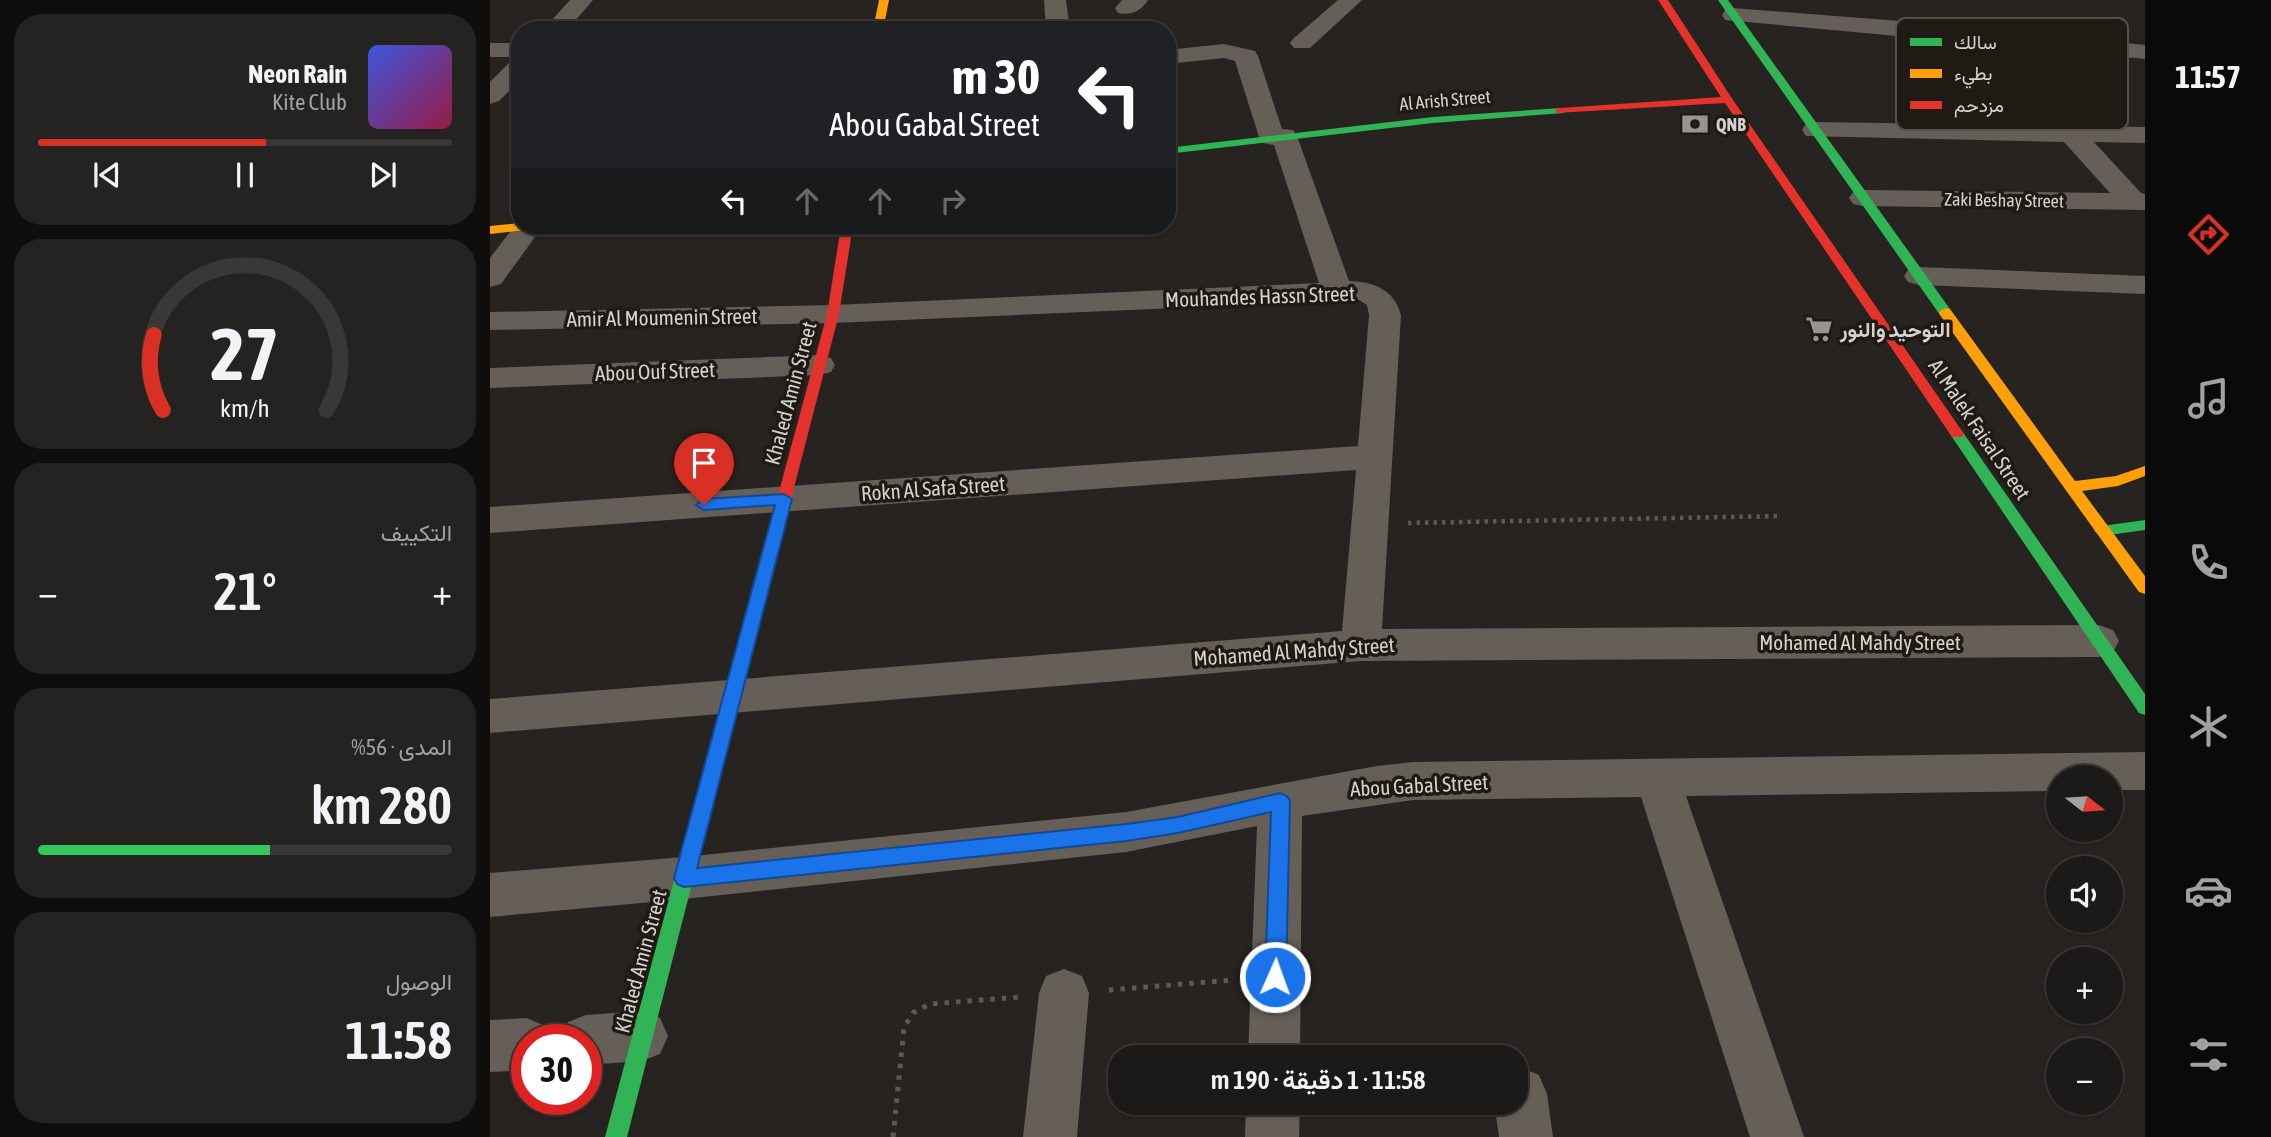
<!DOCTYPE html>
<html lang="ar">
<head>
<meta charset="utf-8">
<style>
	body { margin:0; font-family:"Asap Condensed",Vazirmatn,sans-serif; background:#252321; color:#f1f3f6; direction:rtl; height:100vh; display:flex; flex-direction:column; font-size:26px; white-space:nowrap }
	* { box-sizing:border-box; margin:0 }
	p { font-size:23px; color:#a0a1a2 }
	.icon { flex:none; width:38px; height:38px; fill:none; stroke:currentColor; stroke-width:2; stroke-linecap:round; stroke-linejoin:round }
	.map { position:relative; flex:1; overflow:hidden; direction:ltr }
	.details { display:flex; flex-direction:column; gap:14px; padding:14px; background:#0f0e0d; width:490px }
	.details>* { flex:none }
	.guide { position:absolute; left:21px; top:21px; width:665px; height:214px; border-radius:28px; box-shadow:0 2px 5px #0004,0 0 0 2px #3a3837; direction:rtl; background:#202124; color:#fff; overflow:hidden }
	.needle { width:46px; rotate:107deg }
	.buttons { position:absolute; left:1556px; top:765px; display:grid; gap:14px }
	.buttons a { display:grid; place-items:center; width:77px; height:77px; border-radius:50%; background:#1c1a18; box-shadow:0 2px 5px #0004,0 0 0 2px #3a3837; font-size:35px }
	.speed { position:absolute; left:21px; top:1024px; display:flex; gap:14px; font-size:35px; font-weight:700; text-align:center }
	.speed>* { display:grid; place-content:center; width:91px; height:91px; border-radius:50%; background:#1c1a18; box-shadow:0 2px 5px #0004,0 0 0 2px #3a3837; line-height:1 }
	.speed .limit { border:10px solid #d22; background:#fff; color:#111 }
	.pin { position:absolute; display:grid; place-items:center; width:60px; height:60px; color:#fff; margin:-72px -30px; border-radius:50% 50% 50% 0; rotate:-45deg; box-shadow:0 0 7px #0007 }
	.pin .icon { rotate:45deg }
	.me { position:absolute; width:77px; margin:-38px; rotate:2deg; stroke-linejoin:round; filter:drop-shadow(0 0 5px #0008) }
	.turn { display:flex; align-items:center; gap:24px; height:147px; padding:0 21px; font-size:32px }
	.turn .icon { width:91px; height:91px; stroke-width:2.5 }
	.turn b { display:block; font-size:49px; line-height:60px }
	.lanes { display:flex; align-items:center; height:66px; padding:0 21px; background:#0003; justify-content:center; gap:35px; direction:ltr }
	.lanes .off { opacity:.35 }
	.big { font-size:52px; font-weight:600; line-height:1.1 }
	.details .card { flex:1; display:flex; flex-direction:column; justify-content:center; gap:10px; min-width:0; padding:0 24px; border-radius:28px; background:#252321 }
	.details .dial { align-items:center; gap:0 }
	.dial svg { height:182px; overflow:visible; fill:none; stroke:#3a3837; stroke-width:7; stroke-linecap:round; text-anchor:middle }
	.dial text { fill:#f1f3f6; stroke:none }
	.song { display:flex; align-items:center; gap:21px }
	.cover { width:84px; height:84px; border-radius:10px; background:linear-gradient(135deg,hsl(230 70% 55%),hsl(340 70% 35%)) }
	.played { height:7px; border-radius:4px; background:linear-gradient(90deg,#d93025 55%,#3a3837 55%) }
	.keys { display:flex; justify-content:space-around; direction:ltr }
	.heat { display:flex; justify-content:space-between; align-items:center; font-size:38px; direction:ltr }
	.charge { height:10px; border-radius:5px; background:linear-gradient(90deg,#34c759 56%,#3a3837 0) }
	.trip { position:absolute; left:618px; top:1045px; width:420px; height:70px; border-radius:28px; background:#1c1a18; box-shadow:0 2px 5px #0004,0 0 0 2px #3a3837; font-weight:600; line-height:70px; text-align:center; direction:rtl }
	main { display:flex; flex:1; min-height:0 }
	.tabs { display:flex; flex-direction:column; width:126px; justify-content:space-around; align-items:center; background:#0b0a0a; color:#a0a1a2 }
	.tabs .icon { width:49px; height:49px }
	.tabs .selected { color:#d93025 }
	.tabs b { font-size:32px; color:#f1f3f6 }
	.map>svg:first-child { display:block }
</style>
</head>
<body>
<main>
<nav class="tabs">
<b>11:57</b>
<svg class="icon selected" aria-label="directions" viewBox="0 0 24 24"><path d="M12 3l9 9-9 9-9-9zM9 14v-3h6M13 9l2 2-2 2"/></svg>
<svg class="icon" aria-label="music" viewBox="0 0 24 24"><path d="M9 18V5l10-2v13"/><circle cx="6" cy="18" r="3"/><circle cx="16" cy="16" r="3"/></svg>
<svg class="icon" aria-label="phone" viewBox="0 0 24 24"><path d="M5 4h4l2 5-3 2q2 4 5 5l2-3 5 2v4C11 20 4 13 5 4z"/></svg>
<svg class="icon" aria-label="climate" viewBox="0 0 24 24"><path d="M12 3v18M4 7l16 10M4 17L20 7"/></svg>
<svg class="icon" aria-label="car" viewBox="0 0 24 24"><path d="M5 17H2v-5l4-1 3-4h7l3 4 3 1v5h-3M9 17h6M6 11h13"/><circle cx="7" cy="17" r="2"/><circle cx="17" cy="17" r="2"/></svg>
<svg class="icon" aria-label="filters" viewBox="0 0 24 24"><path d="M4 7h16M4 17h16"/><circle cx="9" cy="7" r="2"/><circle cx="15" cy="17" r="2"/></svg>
</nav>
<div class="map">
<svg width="1655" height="1137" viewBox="0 0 1655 1137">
	<rect width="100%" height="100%" fill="#262320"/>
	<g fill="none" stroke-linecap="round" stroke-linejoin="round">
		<path stroke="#5d5954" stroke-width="4.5" stroke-dasharray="3.5 5" stroke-linecap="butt" d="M918,523L1291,516"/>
		<g stroke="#5d5954" stroke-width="5" stroke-dasharray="4.5 7" stroke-linecap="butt">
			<path d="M619,990L743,980"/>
			<path d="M403,1137L414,1027L424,1012L440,1004L530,997"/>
		</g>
		<g fill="#655f58" fill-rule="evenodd">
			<path d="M80,0H103L77,30H53Z"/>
			<path d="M554,0H576L580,30H556Z"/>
			<path d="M632,0H658C651,11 641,16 628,13L625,8Z"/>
			<path d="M848,0H872L820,48H804L800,43L804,38Z"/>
			<path d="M1243,8L1461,25L1655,45V59L1235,20L1232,15L1235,10Z"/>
			<rect x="0" y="43" width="30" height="14"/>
			<path d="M734,44L765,51L768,56L792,129L803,130L807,136L859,281C884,282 904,289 911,315L892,629L1609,625L1623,630L1629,641L1623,652L1609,657L871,661L0,733V699L852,631L866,470L0,533V507L868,446L879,315L877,305L869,300L343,323L0,330V312L343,305L829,283L784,145L773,143L769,137L745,61L734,58L677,64V50Z"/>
			<path d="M30,59V80L9,101L0,104V82L21,61Z"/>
			<path d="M1325,122L1655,127V143L1604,142L1651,193L1655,194V210L1373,206L1363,204L1359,198L1363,192L1373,190L1620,193L1574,142L1316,136L1312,130L1316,124Z"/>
			<path d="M29,220L30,226H53L11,284L0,287V258Z"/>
			<path d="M1429,267L1655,276V294L1429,285L1418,282L1414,276L1418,270Z"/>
			<path d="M329,355L341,358L345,365L341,372L329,375L0,388V368Z"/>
			<path d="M1655,752V790H1620V777H1568V791L1196,796L1314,1137H1260L1151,797L923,800L812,816L810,1057H758L767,826L636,852L194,899L0,917V873L194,857L636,812L887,766L923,762Z"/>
			<path d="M574,969L592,976L599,993L587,1137H533L549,993L556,976Z"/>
			<path d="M152,1011L170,1018L178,1036L170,1054L152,1061L96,1065V1040H70L78,1022L96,1015Z"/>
			<path d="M37,1018L55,1026L61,1040H37V1070L0,1072V1020Z"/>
			<path d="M1030,1067L1049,1075L1057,1094L1063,1137H1009L1004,1102H1026V1069Z"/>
			<path d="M756,1102H810L809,1137H755Z"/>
		</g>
		<g fill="#30b455" fill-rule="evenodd">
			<path d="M1228,0H1238L1460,309V315H1450Z"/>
			<path d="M1070,108L1074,109V113L943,123L677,154V148L943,117Z"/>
			<path d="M1467,429L1472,431L1655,694V715L1649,713L1462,437L1460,434Z"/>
			<path d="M1655,520V530L1612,536L1604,531L1612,526Z"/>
			<path d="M253,647L259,649L261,654L137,1137H115L245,654L247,649Z"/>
		</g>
		<g fill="#ff9f0a" fill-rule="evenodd">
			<path d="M389,0H399L393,30H383Z"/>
			<path d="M30,223V226H42L36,230L0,234V226Z"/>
			<path d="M1455,308L1460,309L1585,481L1626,476L1655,466V476L1628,486L1592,491L1655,576V594L1649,592L1450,315L1449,312Z"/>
		</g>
		<g fill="#e5322d" fill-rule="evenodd">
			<path d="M1168,0H1178L1243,100L1472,431L1474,434L1472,437H1462L1235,103L1066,113V109L1070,108L1231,97Z"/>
			<path d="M351,226H363L349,314L261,654L259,659H247L245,654L337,314Z"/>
		</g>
	</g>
	<path fill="#1a73e8" stroke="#114b97" stroke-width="2" d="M294,494L302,499L207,868L636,824L688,817L790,793L797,796L800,801L796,977L793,984L785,987L778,984L775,977L781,812L688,833L636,841L194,887L187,884L184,878L285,505L214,510L206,505L214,499Z"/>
	<defs>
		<symbol id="bank-bare" viewBox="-9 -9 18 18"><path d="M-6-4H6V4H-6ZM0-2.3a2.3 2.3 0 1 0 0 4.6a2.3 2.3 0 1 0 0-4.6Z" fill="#989490" stroke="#1f1a14" stroke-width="2.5" paint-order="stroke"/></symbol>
		<symbol id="supermarket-bare" viewBox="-9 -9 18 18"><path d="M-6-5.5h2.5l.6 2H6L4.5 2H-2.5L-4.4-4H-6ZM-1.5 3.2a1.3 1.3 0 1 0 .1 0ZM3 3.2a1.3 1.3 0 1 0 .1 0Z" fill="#989490" stroke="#1f1a14" stroke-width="2.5" paint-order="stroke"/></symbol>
	</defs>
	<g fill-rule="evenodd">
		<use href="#bank-bare" x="1186" y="105" width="38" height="38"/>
		<use href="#supermarket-bare" x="1310" y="310" width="38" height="38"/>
	</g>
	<g text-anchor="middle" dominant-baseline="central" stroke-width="7" stroke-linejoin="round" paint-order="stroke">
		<g font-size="18" fill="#d5d1cd" stroke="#1f1a14">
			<text transform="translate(955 100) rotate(-5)">Al Arish Street</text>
			<text transform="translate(1514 200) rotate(1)">Zaki Beshay Street</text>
		</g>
		<g font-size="18" font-weight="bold" fill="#d5d1cd" stroke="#1f1a14" text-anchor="start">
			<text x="1226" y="124">QNB</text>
		</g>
		<g font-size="21" fill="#d5d1cd" stroke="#1f1a14">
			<text transform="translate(770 296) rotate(-2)">Mouhandes Hassn Street</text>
			<text transform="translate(172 317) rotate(-1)">Amir Al Moumenin Street</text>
			<text transform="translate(165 371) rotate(-2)">Abou Ouf Street</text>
			<text transform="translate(300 393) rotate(-75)">Khaled Amin Street</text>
			<text transform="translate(1490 429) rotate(56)">Al Malek Faisal Street</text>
			<text transform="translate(443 488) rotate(-4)">Rokn Al Safa Street</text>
			<text x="1370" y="642">Mohamed Al Mahdy Street</text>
			<text transform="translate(804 651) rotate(-4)">Mohamed Al Mahdy Street</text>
			<text transform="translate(929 785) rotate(-3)">Abou Gabal Street</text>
			<text transform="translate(150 961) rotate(-75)">Khaled Amin Street</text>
		</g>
		<g font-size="21" font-weight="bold" fill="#d5d1cd" stroke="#1f1a14" text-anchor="start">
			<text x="1350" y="329">التوحيد والنور</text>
		</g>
	</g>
	<rect x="1406" y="18" width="232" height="112" rx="10" fill="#1f1a14" stroke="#56514c" stroke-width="2"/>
	<rect x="1420" y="38" width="32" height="8" fill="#30b455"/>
	<rect x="1420" y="69" width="32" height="9" fill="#ff9f0a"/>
	<rect x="1420" y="101" width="32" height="8" fill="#e5322d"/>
	<g font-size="19" fill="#d5d1cd">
		<text x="1464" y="49">سالك</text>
		<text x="1464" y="80">بطيء</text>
		<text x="1464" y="112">مزدحم</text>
	</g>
</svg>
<div class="buttons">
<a><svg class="needle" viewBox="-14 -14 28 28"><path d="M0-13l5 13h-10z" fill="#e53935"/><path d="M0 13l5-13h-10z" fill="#a0a1a2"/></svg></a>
<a><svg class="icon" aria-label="sound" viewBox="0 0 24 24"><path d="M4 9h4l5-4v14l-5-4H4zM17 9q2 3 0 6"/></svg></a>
<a>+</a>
<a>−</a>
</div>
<div class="speed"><div class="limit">30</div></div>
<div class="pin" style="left:214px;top:505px;background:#d93025"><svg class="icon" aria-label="arrive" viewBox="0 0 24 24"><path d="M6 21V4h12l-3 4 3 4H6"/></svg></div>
<svg class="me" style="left:785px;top:977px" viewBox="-20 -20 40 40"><circle r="17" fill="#1a73e8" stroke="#fff" stroke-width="3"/><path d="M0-11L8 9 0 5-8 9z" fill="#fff"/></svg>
<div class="trip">11:58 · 1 دقيقة · 190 m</div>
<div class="guide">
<div class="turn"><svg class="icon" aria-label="left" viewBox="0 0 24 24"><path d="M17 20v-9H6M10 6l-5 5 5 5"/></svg><div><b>30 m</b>Abou Gabal Street</div></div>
<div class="lanes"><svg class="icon" aria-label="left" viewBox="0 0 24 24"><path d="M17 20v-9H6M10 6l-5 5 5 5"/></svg><svg class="icon off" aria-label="ahead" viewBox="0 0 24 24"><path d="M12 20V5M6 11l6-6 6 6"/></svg><svg class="icon off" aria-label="ahead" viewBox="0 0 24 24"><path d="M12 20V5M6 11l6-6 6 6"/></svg><svg class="icon off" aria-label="right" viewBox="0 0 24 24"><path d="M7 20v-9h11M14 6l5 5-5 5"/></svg></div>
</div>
</div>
<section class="details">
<div class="card">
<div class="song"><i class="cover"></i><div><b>Neon Rain</b><p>Kite Club</p></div></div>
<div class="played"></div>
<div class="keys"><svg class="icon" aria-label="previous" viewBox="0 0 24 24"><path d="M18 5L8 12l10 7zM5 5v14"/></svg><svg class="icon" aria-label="pause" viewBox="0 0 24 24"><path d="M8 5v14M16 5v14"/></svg><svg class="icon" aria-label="next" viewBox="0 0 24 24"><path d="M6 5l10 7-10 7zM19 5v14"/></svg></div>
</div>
<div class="card dial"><svg viewBox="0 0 100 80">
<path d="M14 69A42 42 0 1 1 86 69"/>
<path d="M14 69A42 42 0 0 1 10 36" stroke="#d93025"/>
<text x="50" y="56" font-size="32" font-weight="700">27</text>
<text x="50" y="72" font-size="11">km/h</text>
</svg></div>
<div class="card"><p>التكييف</p>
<div class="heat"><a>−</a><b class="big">21°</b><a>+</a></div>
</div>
<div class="card"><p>المدى · 56%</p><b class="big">280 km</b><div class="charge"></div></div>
<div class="card"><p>الوصول</p><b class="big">11:58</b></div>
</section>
</main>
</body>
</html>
